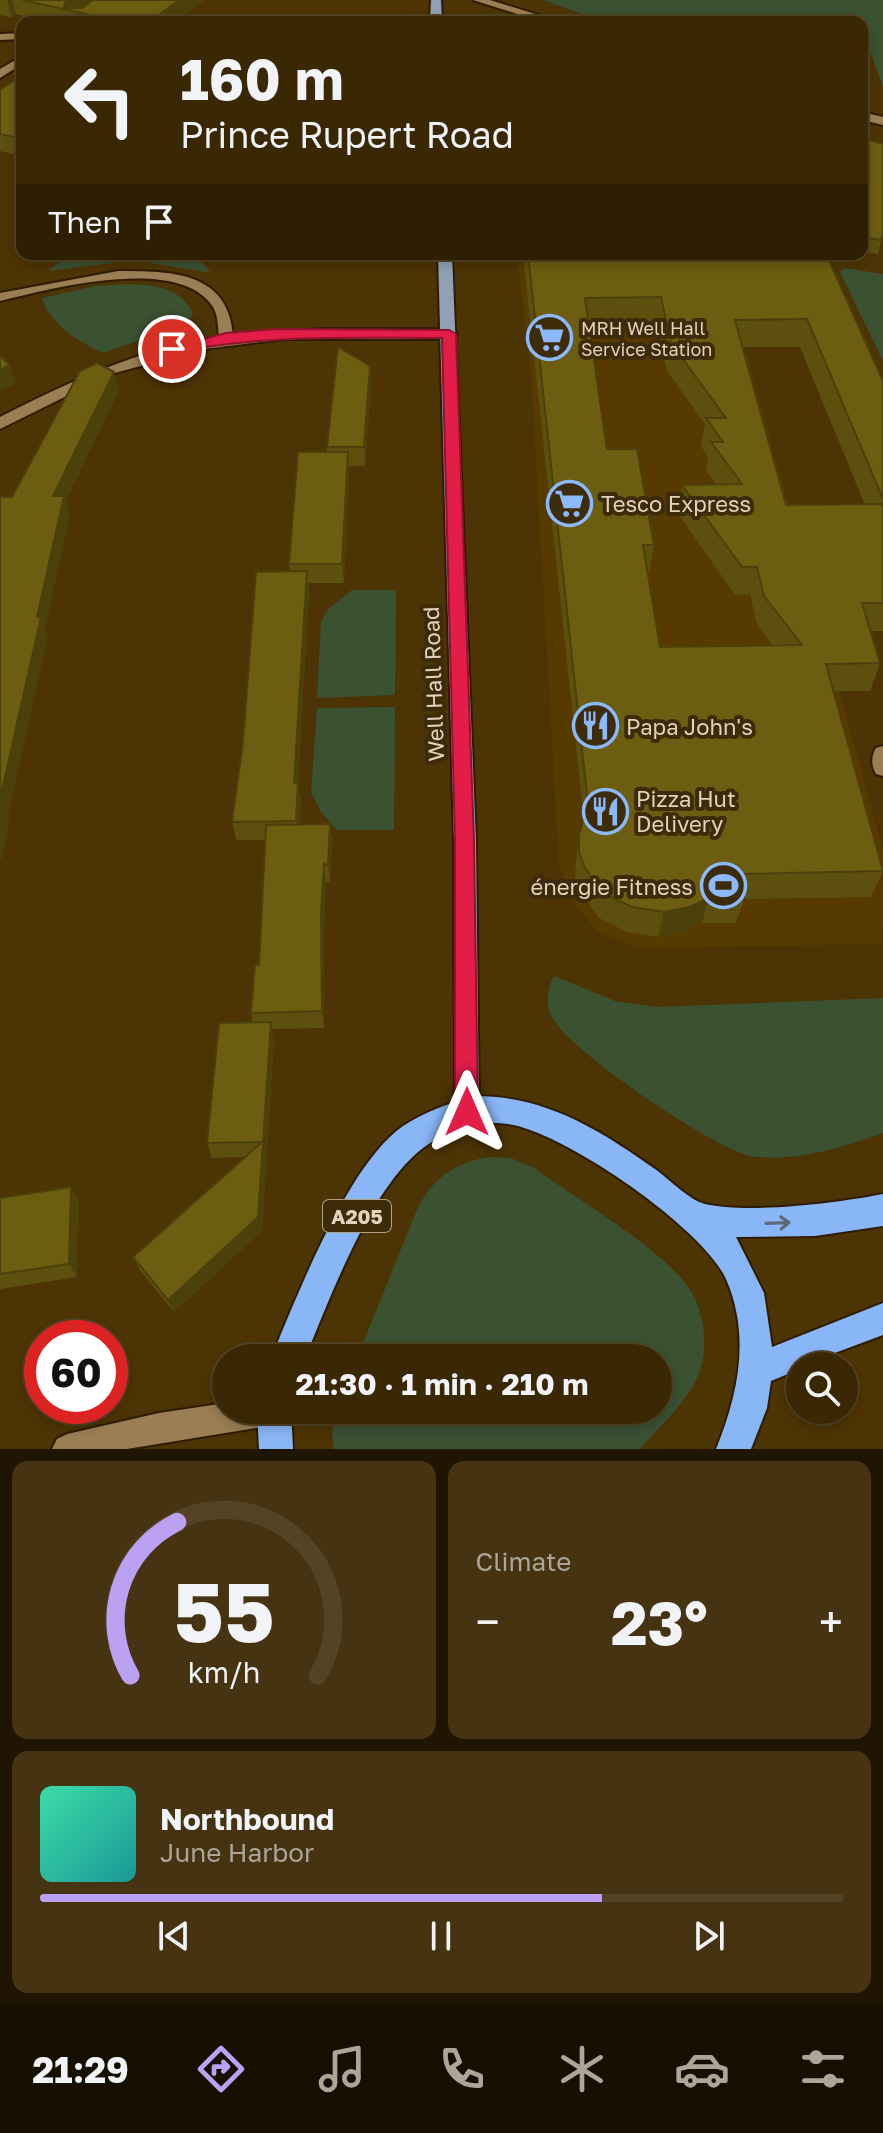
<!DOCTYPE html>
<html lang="en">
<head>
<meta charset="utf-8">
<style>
	body { margin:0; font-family:"Golos Text",sans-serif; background:#453312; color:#f1f3f6; height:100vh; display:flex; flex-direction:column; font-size:30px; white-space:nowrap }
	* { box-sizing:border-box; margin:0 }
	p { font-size:26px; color:#aba59a }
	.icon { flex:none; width:44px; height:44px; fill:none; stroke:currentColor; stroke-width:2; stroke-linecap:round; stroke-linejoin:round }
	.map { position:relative; height:1449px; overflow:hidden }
	.panel { display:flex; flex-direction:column; gap:12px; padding:12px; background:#201502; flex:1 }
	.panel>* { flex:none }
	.top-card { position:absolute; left:16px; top:16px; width:852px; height:244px; border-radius:16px; box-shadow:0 4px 12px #0003,0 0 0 2px #544425; background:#3a2703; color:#f1f3f6; overflow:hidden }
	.tools { position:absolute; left:786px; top:1352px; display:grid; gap:16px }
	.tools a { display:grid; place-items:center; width:72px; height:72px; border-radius:50%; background:#3a2703; box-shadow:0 4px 12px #0003,0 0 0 2px #544425; font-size:40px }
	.speed { position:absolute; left:24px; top:1320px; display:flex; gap:16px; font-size:40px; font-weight:700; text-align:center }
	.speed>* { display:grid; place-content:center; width:104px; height:104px; border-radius:50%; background:#3a2703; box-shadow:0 4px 12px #0003,0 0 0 2px #544425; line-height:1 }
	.speed .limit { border:12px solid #d22; background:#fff; color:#111 }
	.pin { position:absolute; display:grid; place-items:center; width:68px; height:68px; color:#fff; margin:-34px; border:4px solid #fff; border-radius:50%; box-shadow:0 2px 8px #0007 }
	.me { position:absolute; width:88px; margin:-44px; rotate:0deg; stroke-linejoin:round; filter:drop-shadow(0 0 6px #0008) }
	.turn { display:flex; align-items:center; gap:28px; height:168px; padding:0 32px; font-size:36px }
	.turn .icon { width:104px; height:104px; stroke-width:2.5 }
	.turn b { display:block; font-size:56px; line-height:68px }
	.then { display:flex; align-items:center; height:76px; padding:0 32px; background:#0003; gap:16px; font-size:30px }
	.big { font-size:60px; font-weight:700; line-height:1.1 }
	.panel .tile { flex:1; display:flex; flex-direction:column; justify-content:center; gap:12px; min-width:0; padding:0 28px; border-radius:16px; background:#453312 }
	.panel .dial { align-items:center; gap:0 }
	.dial svg { height:208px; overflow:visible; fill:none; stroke:#544425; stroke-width:7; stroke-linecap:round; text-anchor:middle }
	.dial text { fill:#f1f3f6; stroke:none }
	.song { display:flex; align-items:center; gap:24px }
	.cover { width:96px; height:96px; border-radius:12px; background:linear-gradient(135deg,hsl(160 70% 55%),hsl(180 70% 35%)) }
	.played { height:8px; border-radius:4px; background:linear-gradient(90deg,#bca0f2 70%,#544425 70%) }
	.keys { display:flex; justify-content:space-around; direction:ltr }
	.heat { display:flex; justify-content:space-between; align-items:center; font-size:44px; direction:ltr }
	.panel .tiles { flex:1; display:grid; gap:12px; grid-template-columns:1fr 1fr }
	.tile:last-child { grid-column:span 2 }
	.trip { position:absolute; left:212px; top:1344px; width:460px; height:80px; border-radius:40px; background:#3a2703; box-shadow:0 4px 12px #0003,0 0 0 2px #544425; font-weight:700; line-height:80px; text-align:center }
	.menu { display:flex; height:128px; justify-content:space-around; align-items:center; background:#171001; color:#aba59a }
	.menu .icon { width:56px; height:56px }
	.menu .on { color:#bca0f2 }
	.menu b { font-size:36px; color:#f1f3f6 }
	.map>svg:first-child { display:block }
</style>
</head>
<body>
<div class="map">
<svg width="883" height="1449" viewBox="0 0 883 1449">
	<rect width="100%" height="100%" fill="#4d3404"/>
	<path fill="#573a00" d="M517,254H719L883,849L882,944L638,948L598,932L572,901L559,864L531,374Z"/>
	<g fill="#3a5132">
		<path d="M543,0H883V86L862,31V22H604Z"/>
		<path d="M70,254H129L128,261L48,271Z"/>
		<path d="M140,254H195L211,273L139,261Z"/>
		<path d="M845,268L883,274V361L840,272Z"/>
		<path d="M130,284C156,285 183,289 193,314L187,324L103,353C78,341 51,326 42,298L96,286Z"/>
		<path d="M352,590H396L395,695L317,698L321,622L328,609Z"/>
		<path d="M395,707L394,830H337L321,812L311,792L317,708Z"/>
		<path d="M554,976L615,1001L657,1007L883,998V1133C843,1147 794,1163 751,1156C714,1149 568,1050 552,1017C545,1003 547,989 554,976Z"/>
		<path d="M487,1157L511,1158L534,1168C577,1199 649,1241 682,1279C707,1307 712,1356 692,1388C678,1410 657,1429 640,1449H334L332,1436L336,1410H658V1358H357L418,1207C435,1177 453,1164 487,1157Z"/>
	</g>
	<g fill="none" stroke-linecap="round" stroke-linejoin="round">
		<defs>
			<g id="street">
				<path d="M473,0H490L561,22H543Z"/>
				<path d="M22,33V39L0,40V34Z"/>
				<path d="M22,56V64L0,78V69Z"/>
				<path d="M862,112L883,117V125L862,120Z"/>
				<path d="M118,271C170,271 228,271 233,335L323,329H449L457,334L449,339H284L204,349L111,374L0,429V417C71,381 138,349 219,337C218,328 218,315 213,307C179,254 50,289 0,301V293Z"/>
				<path d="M883,746V776L876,774C871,766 871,756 876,748Z"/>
			</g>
			<path id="secondary" d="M226,1403V1410L288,1411L284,1421L274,1425L127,1449H52L57,1439L67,1434L159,1413Z"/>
			<g id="primary">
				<path d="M431,0H441L442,22H430Z"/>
				<path d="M438,254H452L476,841L479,1112L476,1120L467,1124L458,1120L455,1112L454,841Z"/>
			</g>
			<g id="highway">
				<path d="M476,1096C546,1096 600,1130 655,1169C669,1179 689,1200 705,1204C749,1214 838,1203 883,1194V1226L815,1236L736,1237L764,1293L772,1347L883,1303V1335L800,1366V1369L771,1381L767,1408L751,1449H716C738,1395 751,1336 726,1279C703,1228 564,1132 508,1124C478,1120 447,1130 423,1148C371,1187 330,1298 305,1358H271C297,1296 348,1164 403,1126C426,1111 450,1103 476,1096Z"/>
				<path d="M257,1410H291L293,1449H259Z"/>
			</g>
		</defs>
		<use href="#street" stroke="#2f1c00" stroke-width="4"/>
		<use href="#secondary" stroke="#2f1c00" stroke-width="4"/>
		<use href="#primary" stroke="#2f1c00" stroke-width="4"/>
		<use href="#highway" stroke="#2f1c00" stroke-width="4"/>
		<use href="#street" fill="#9b7e53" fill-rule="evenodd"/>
		<use href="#secondary" fill="#9b7e53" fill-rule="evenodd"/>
		<use href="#primary" fill="#90a0b5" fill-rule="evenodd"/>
		<use href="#highway" fill="#89b6f6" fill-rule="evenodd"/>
	</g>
	<g fill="#5d500e" fill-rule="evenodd">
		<path d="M0,0H204L174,22H52L16,14L11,17L0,15Z"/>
		<path d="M22,75V156L0,151V90Z"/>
		<path d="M862,138L883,233L878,254L862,252Z"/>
		<path d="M523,254H577L578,258H643L642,254H826L883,381V631H870L880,663L870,691H834L883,871L871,897L744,899L736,923H702L683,932L658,937L627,932L599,918L581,894L575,878L576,861L579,835L584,820ZM589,325H657L667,371L705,424L701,446L708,457L706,470L716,484L682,485L677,512L735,595L750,594L757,624L773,646L660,647L647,573H649L654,545L607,449ZM742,347H800L865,505H786Z"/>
		<path d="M370,366L371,385L365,466H349L344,583H309V590L298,782L301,801L299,825L330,824L332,842L330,883L326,882L324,930V1028L272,1029L274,1039L262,1231L174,1312L140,1270L133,1257L245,1157L212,1158L207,1143L253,1023L251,1013L259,965L265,840H236L232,822L290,571L289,564L327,452V447Z"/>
		<path d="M71,1187L79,1201L77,1277L0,1289V1198Z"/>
	</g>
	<g fill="#4c410b">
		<path d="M8,0H12L16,14L11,17L7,1Z"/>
		<path d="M70,0H97L79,12L65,9V3Z"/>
		<path d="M179,0H204L174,22H149Z"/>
		<path d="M10,365L16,384L0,391V370Z"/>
		<path d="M370,366L371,385L365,466L364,447Z"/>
		<path d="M114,372L119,391L66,501L70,515L45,629L48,636L8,816L10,822L1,861L0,858V799L37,617L53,496Z"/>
		<path d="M348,452L349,471L344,583L342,564Z"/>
		<path d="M307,571L309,590L297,801L294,783Z"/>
		<path d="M298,782L301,801L298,839L296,821Z"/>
		<path d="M330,824L332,842L330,883L328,865Z"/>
		<path d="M324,864L326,882L324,930V1028L322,1011L321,913Z"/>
		<path d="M709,898L702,923L683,932L658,937L664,912Z"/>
		<path d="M271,1022L274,1039L262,1231L174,1312L168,1300L258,1217Z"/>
		<path d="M71,1187L79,1201L77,1277L69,1264Z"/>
	</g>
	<g fill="#6c5d10" stroke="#4c410b" stroke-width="2" fill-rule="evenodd">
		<path d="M22,0H70L65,3L64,8H82L93,0H179L149,22H99L105,18Z"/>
		<path d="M22,75V139L0,134V90Z"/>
		<path d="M862,138L883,144V233L881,240L862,237Z"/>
		<path d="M528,254H577L578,258H652L651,254H826L883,381V499L807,319L735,320L786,505L883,504V603H862L880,663L826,664L883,871L740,874L744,898H709L689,907L664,912L632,907L603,893L585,868L579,852V835L588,804ZM661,297L671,343L726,418H706L723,442H711L742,484L682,485L742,567H757L764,596L802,645L660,647L643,545H654L637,449H607L585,298Z"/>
		<path d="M338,347L370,366L364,447H327Z"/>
		<path d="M0,356L10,365L0,370Z"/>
		<path d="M97,363L114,372L53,496H64L37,617H41L0,799V497H12L80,371Z"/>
		<path d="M298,452H348L342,564H289Z"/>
		<path d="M307,571L294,783L298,782L296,821L232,822L243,742L256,572Z"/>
		<path d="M330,824L328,865L324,864L321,913L322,1011L251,1013L255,965H259L266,825Z"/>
		<path d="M271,1022L258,1217L168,1300L133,1257L262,1142L207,1143L219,1023Z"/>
		<path d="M71,1187L69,1264L0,1274V1198Z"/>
	</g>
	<defs><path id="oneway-shaft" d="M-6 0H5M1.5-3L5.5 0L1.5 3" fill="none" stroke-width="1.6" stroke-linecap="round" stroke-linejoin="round" transform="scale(2)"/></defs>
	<use stroke="#606a74" href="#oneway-shaft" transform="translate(778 1223) rotate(-2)"/>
	<path fill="#e11d48" stroke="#92132f" stroke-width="2" d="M278,329L449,330L456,334L474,841L478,1112L475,1120L467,1123L459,1120L455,1112V841L442,338C351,338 262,334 172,353L165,349L226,333Z"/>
	<defs>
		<symbol id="supermarket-ring" viewBox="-11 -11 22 22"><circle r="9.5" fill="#3e2b09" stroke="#8bb9fc" stroke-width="1.5"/><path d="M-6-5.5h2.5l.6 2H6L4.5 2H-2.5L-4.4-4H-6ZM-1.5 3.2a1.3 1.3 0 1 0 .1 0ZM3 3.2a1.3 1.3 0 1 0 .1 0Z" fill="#8bb9fc"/></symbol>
		<symbol id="restaurant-ring" viewBox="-11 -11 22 22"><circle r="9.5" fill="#3e2b09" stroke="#8bb9fc" stroke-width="1.5"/><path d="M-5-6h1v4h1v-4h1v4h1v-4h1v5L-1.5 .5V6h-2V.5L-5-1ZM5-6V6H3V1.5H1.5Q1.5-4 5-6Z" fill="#8bb9fc"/></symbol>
		<symbol id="stadium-ring" viewBox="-11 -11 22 22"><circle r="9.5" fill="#3e2b09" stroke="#8bb9fc" stroke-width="1.5"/><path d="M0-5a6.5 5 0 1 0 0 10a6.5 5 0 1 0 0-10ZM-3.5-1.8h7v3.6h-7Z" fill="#8bb9fc"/></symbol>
	</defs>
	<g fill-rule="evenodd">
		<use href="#supermarket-ring" x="524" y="312" width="51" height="51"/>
		<use href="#supermarket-ring" x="544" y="478" width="51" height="51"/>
		<use href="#restaurant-ring" x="570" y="700" width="51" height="51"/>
		<use href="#restaurant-ring" x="580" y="786" width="51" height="51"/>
		<use href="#stadium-ring" x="698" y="860" width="51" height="51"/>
	</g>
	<g text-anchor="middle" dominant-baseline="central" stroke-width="8" stroke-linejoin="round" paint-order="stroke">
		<g font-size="18" fill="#e2d3bd" stroke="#3e2b09" text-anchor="start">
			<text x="581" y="328">MRH Well Hall<tspan x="581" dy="21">Service Station</tspan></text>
		</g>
		<rect fill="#3e2b09" stroke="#b1a187" stroke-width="2" x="323" y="1200" width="68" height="32" rx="6"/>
		<g font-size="20" font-weight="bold" fill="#e2d3bd">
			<text x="357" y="1216">A205</text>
		</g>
		<g font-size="22" fill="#e2d3bd" stroke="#3e2b09" text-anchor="start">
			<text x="601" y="503">Tesco Express</text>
			<text x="626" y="726">Papa John's</text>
			<text x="636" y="798">Pizza Hut<tspan x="636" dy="25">Delivery</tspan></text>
			<text x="693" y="886" text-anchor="end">énergie Fitness</text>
		</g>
		<g font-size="22" fill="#e2d3bd" stroke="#3e2b09">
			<text transform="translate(433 684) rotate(-92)">Well Hall Road</text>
		</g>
	</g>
</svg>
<div class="tools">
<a><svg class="icon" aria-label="search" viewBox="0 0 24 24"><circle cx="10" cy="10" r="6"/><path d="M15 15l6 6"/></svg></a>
</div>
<div class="speed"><div class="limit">60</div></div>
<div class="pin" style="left:172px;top:349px;background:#d93025"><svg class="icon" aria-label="arrive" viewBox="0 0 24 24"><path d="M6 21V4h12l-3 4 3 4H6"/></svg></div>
<svg class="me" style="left:467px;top:1112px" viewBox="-20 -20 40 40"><path d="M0-17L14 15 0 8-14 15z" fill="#e11d48" stroke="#fff" stroke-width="4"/></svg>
<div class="trip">21:30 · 1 min · 210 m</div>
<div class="top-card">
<div class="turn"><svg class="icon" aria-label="left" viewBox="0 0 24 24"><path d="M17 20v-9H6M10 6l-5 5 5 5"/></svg><div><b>160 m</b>Prince Rupert Road</div></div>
<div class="then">Then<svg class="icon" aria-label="arrive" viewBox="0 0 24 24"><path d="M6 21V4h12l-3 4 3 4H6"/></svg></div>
</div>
</div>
<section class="panel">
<div class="tiles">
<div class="tile dial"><svg viewBox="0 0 100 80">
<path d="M14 69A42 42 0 1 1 86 69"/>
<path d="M14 69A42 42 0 0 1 32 10" stroke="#bca0f2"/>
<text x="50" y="56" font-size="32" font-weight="700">55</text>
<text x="50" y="72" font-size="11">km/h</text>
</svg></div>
<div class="tile"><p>Climate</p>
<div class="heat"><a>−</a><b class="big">23°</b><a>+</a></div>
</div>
<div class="tile">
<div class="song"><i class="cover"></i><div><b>Northbound</b><p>June Harbor</p></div></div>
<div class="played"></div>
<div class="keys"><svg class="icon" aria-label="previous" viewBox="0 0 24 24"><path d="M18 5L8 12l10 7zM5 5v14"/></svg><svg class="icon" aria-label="pause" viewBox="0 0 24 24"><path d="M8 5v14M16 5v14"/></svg><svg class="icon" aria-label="next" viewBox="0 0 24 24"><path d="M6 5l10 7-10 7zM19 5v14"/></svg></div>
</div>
</div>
</section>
<nav class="menu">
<b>21:29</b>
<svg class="icon on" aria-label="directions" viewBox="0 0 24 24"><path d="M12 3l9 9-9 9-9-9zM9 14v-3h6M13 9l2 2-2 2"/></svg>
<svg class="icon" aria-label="music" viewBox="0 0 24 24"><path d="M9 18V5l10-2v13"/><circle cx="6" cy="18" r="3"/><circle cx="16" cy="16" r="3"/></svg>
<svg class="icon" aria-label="phone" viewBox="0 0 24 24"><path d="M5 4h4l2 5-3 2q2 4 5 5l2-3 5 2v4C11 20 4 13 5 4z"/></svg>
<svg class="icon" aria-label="climate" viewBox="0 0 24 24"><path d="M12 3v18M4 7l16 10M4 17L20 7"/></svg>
<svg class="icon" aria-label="car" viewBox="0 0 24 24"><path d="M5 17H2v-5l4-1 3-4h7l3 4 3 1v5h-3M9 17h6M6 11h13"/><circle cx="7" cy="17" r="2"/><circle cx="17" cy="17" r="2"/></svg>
<svg class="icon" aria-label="filters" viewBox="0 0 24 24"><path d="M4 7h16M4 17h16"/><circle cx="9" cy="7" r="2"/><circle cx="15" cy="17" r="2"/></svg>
</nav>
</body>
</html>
